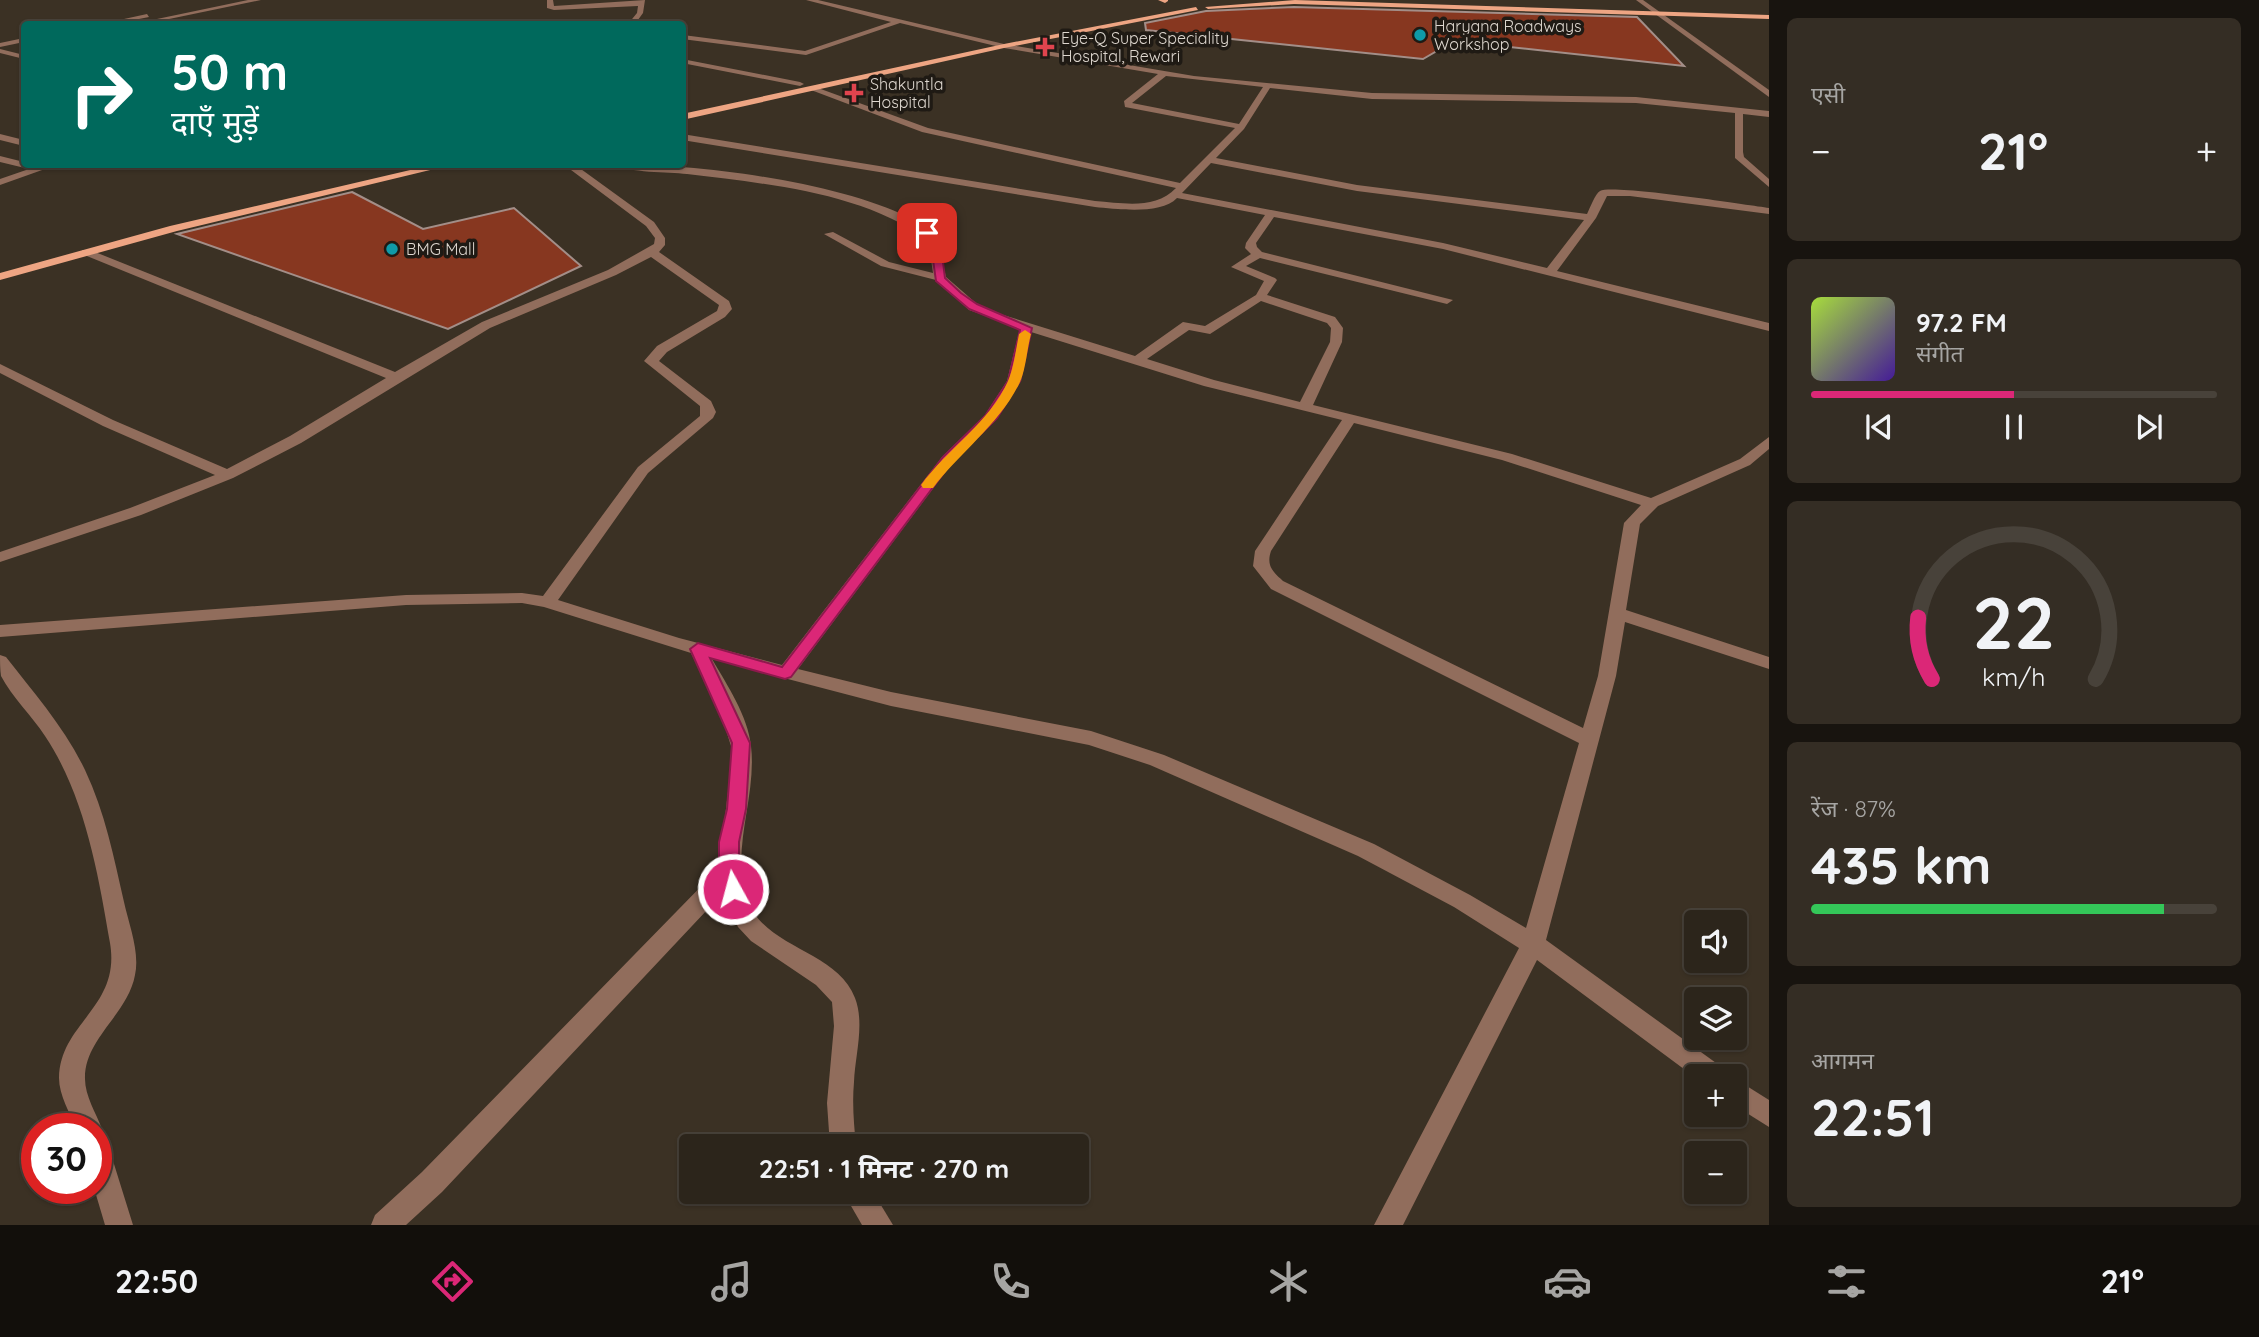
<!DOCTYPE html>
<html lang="hi">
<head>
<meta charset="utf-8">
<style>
	body { margin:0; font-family:Quicksand,"Noto Sans Devanagari",sans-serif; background:#342d24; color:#f1f3f6; height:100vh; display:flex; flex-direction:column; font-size:26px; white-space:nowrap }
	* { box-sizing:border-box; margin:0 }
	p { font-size:23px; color:#a6a5a3 }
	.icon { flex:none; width:38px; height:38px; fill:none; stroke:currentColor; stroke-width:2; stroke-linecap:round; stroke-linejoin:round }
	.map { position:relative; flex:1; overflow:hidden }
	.sheet { display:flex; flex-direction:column; gap:18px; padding:18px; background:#18140f; width:490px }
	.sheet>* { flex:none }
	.banner { position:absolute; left:21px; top:21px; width:665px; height:147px; border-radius:7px; box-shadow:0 2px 5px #0004,0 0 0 2px #48423a; background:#00695c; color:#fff; overflow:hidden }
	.buttons { position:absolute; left:1684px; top:910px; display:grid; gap:14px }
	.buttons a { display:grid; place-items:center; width:63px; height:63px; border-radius:7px; background:#2c251b; box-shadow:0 2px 5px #0004,0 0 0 2px #48423a; font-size:35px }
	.speed { position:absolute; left:21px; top:1113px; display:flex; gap:14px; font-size:35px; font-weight:700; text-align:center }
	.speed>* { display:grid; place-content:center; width:91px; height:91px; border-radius:50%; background:#2c251b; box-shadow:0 2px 5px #0004,0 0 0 2px #48423a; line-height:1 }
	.speed .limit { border:10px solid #d22; background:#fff; color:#111 }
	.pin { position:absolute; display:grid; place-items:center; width:60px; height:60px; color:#fff; margin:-30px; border-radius:14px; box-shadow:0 4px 10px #0006 }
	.me { position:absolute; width:77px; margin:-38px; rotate:353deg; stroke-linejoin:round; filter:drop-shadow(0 0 5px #0008) }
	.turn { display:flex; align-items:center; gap:24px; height:147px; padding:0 35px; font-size:32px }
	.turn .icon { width:91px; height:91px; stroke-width:2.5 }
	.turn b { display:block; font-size:49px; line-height:60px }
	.big { font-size:52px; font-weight:700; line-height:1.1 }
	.sheet .card { flex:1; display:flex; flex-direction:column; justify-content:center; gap:10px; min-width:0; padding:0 24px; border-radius:10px; background:#342d24 }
	.sheet .dial { align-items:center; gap:0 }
	.dial svg { height:182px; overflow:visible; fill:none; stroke:#48423a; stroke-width:7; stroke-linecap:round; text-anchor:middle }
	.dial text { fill:#f1f3f6; stroke:none }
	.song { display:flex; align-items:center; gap:21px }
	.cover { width:84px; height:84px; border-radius:10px; background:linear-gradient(135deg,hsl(80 70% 55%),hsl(260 70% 35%)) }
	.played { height:7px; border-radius:4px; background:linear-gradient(90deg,#db2777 50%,#48423a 50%) }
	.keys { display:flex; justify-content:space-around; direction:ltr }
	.heat { display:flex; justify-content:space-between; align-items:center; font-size:38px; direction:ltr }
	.charge { height:10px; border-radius:5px; background:linear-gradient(90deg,#34c759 87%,#48423a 0) }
	.trip { position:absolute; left:679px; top:1134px; width:410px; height:70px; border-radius:7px; background:#2c251b; box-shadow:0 2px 5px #0004,0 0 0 2px #48423a; font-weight:700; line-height:70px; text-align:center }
	.tab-bar { display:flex; height:112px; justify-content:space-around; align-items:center; background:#120f0b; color:#a6a5a3 }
	.tab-bar .icon { width:49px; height:49px }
	.tab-bar .on { color:#db2777 }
	.tab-bar b { font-size:32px; color:#f1f3f6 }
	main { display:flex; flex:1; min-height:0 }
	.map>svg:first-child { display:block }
</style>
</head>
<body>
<main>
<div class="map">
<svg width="1769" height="1225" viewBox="0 0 1769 1225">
	<rect width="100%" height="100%" fill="#3b3124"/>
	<g fill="#873720" stroke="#a38e88" stroke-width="2">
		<path d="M1294,7L1637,17L1684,66L1454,41L1423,59L1146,30L1145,23L1206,11Z"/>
		<path d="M352,192L423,229L514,208L581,266L448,329L177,234Z"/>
	</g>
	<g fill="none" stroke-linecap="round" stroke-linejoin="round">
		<g fill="#916d5c" fill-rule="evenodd">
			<path d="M248,0H261L145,24H133Z"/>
			<path d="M547,0H553L554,6L645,0L643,13L635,24H628L637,13L638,6L554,10L547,8Z"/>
			<path d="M806,0H818L1004,44L1194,76L1372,93L1636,97L1769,111V117L1743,114V152L1744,157L1769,179V187L1735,158V113L1636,103L1372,99L1270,88L1244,129L1216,158L1357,185L1587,214C1590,208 1595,194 1600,191C1613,184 1746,205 1769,208V214L1630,196H1607L1596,218L1557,271L1769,323V331L1443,249L1274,217L1256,243L1257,247L1262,252L1453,300L1447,304L1260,258L1246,266L1275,278L1277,280L1267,295L1335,317L1343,328L1342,342L1313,405L1512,454L1651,498L1740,459L1769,437V449L1750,465L1658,506L1640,524L1626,610L1769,657V669L1625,622L1616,676L1546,940L1723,1068L1727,1076L1696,1078L1537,960L1403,1225H1374L1519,948L1454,907L1358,856L1150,765L1089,745L891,706L712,659C727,685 748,716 751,746C757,798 730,849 747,899C764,949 837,950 855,998C865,1024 855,1056 854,1082C852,1104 854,1125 856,1146H830L827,1103L834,1026L832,1002L816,985L751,941L738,927L723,893L442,1192L406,1225H371L375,1215L422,1172L719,868L731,766V746L720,711L691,653L544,607L522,603L406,605L0,637V625L406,595L522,593L543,596L638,467L700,416V406L644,361L657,346L717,311L719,305L651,257L616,275L490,328L301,443L233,478L141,515L0,562V552L130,508L215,475L103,426L0,373V364L113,420L227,469L290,436L386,378L82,254V250H90L395,372L482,322L608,270L654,244L655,238L646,226L563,164H574L654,222L665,238V245L659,252L729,301L732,309L725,317L667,352L659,361L711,401L716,412L713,418L648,473L558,600L679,638L782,665L942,457L985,415L1007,381L1020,328L969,310L936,280L881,266L824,234L833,232L889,262L933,273L928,240C861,192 768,184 687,174C668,172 629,173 614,164C698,164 835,181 910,218C920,223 928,231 937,237L946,277L977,304L997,313L1135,356L1183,322L1205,326L1256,295L1264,281L1231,267L1251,254L1245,248L1246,243L1265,215L1177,198C1161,215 1117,209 1095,207L682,140V134L1095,201C1123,203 1155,210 1176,188L922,132L811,90L818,88L928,128L1180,183L1235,128L1125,107L1124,101L1158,74L1004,48L900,23L806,55L682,39L683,35L805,51L891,22ZM1166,76L1263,87L1239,124L1132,103ZM1211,163L1357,191L1584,220L1547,268L1443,243L1182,193ZM1261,301L1327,323L1331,328L1330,342L1300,402L1214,380L1147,359L1189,330L1210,334ZM1031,332L1204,386L1342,420L1255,551L1253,566L1271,589L1579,743L1526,928L1470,895L1374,844L1164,755L1091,731L891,692L798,669L952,463L995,421L1021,381ZM1354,423L1502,460L1641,505L1624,523L1598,676L1583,728L1283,581C1273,572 1266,566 1271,551Z"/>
			<path d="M1636,0H1643L1769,90V97Z"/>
			<path d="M147,14L149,17L114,24H101Z"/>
			<path d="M24,38V42L0,47V43Z"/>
			<path d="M0,49L24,55V59L0,53Z"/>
			<path d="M682,59L800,82L804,84L800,86L682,63Z"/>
			<path d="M0,134L24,140V146L0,140Z"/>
			<path d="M0,156L24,162V164H59L0,185V179L29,169L0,162Z"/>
			<path d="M0,655L6,657C34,693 65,728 85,770C105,812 114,858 124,902C129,925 140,952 135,975C128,1014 84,1039 85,1079C85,1096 96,1113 102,1129L99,1136L106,1139L109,1148L133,1225H105L94,1188L96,1129H76C70,1113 59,1095 59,1078C60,1022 121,1008 110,943C98,873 85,796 45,736C32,716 12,697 1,676C0,670 0,661 0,655Z"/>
			<path d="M1734,1078L1769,1100V1127L1734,1105Z"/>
			<path d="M843,1192H873L893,1225H862Z"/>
		</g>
		<g fill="#eea583" fill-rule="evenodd">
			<path d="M1158,0H1168V1L1165,3Z"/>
			<path d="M1295,0L1769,15V19L1294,4L1208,9L1205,7Z"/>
			<path d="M1196,7L1198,10L1004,48L682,120V114L1004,44Z"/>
			<path d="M436,164H455L177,231L0,280V273L170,226Z"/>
		</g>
	</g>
	<path fill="#db2777" stroke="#8e194d" stroke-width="2" d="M923,231H930L941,246L945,278L961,293L977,304L1032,328L1020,381L997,418L952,462L791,677L785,679L710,658L750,743L746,809L739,842V872L743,889L740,894L733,897L726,894L719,872V842L727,809L732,743L690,649L698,643L782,667L943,457L985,416L1008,381L1020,330L969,309L936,281L931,246L922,233Z"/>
	<path fill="#f59e0b" d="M1025,330L1031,334C1027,349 1026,368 1020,382C1000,424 960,452 933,488H923L921,485C947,449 990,422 1008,381C1014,367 1016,349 1019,334Z"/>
	<g fill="#0f9aa8" stroke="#1f1a14" stroke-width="2.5">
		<circle cx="1420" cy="35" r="7"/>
		<circle cx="392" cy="249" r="7"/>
	</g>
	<g fill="#e0444e" stroke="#1f1a14" stroke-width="2.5">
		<path d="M1041.5 36.5h7v7h7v7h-7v7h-7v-7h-7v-7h7z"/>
		<path d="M850.5 82.5h7v7h7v7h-7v7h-7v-7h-7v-7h7z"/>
	</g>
	<g text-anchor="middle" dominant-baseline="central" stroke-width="7" stroke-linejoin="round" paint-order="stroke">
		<g font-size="16" fill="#ded7cf" stroke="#1f1a14" text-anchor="start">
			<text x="1434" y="26">Haryana Roadways<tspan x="1434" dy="18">Workshop</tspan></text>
			<text x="1061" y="38">Eye-Q Super Speciality<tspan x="1061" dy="18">Hospital, Rewari</tspan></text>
			<text x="870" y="84">Shakuntla<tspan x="870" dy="18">Hospital</tspan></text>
			<text x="406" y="249">BMG Mall</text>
		</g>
	</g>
</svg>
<div class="buttons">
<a><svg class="icon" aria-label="sound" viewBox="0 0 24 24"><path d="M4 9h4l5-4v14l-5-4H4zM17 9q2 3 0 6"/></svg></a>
<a><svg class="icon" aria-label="layers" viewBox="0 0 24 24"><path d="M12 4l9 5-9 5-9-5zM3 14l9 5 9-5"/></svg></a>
<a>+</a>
<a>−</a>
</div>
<div class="speed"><div class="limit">30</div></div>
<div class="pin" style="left:927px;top:233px;background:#d93025"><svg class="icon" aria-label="arrive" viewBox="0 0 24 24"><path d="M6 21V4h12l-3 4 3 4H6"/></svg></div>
<svg class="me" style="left:733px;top:889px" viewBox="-20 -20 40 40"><circle r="17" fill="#db2777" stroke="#fff" stroke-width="3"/><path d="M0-11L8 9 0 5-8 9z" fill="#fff"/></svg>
<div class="trip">22:51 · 1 मिनट · 270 m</div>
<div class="banner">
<div class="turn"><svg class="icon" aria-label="right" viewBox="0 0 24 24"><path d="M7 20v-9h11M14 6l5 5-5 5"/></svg><div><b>50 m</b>दाएँ मुड़ें</div></div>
</div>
</div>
<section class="sheet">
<div class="card"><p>एसी</p>
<div class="heat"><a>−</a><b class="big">21°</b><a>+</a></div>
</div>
<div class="card">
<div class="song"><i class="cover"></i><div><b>97.2 FM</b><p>संगीत</p></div></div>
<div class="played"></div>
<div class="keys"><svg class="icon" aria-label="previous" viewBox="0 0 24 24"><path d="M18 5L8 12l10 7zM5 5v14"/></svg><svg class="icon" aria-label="pause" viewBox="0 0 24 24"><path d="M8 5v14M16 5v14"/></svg><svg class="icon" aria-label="next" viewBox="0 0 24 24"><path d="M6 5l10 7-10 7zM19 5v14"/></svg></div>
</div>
<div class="card dial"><svg viewBox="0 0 100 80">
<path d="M14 69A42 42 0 1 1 86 69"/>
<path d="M14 69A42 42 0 0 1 8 42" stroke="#db2777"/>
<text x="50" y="56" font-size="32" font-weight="700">22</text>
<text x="50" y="72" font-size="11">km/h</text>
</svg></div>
<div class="card"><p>रेंज · 87%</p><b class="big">435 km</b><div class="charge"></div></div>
<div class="card"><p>आगमन</p><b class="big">22:51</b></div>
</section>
</main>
<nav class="tab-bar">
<b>22:50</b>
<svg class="icon on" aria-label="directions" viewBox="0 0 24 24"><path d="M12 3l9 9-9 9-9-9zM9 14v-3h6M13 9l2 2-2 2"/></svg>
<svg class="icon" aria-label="music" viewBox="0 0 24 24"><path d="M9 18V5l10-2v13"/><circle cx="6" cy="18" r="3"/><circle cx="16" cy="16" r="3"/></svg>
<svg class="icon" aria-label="phone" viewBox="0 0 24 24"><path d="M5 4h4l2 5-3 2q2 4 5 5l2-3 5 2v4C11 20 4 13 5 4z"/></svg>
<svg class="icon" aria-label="climate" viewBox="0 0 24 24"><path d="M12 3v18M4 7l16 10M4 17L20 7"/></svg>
<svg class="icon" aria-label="car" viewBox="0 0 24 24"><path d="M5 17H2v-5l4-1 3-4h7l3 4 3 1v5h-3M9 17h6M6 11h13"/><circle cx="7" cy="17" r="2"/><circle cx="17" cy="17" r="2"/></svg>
<svg class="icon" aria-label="filters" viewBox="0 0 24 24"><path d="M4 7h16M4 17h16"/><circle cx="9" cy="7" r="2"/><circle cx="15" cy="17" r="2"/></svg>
<b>21°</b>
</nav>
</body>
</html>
